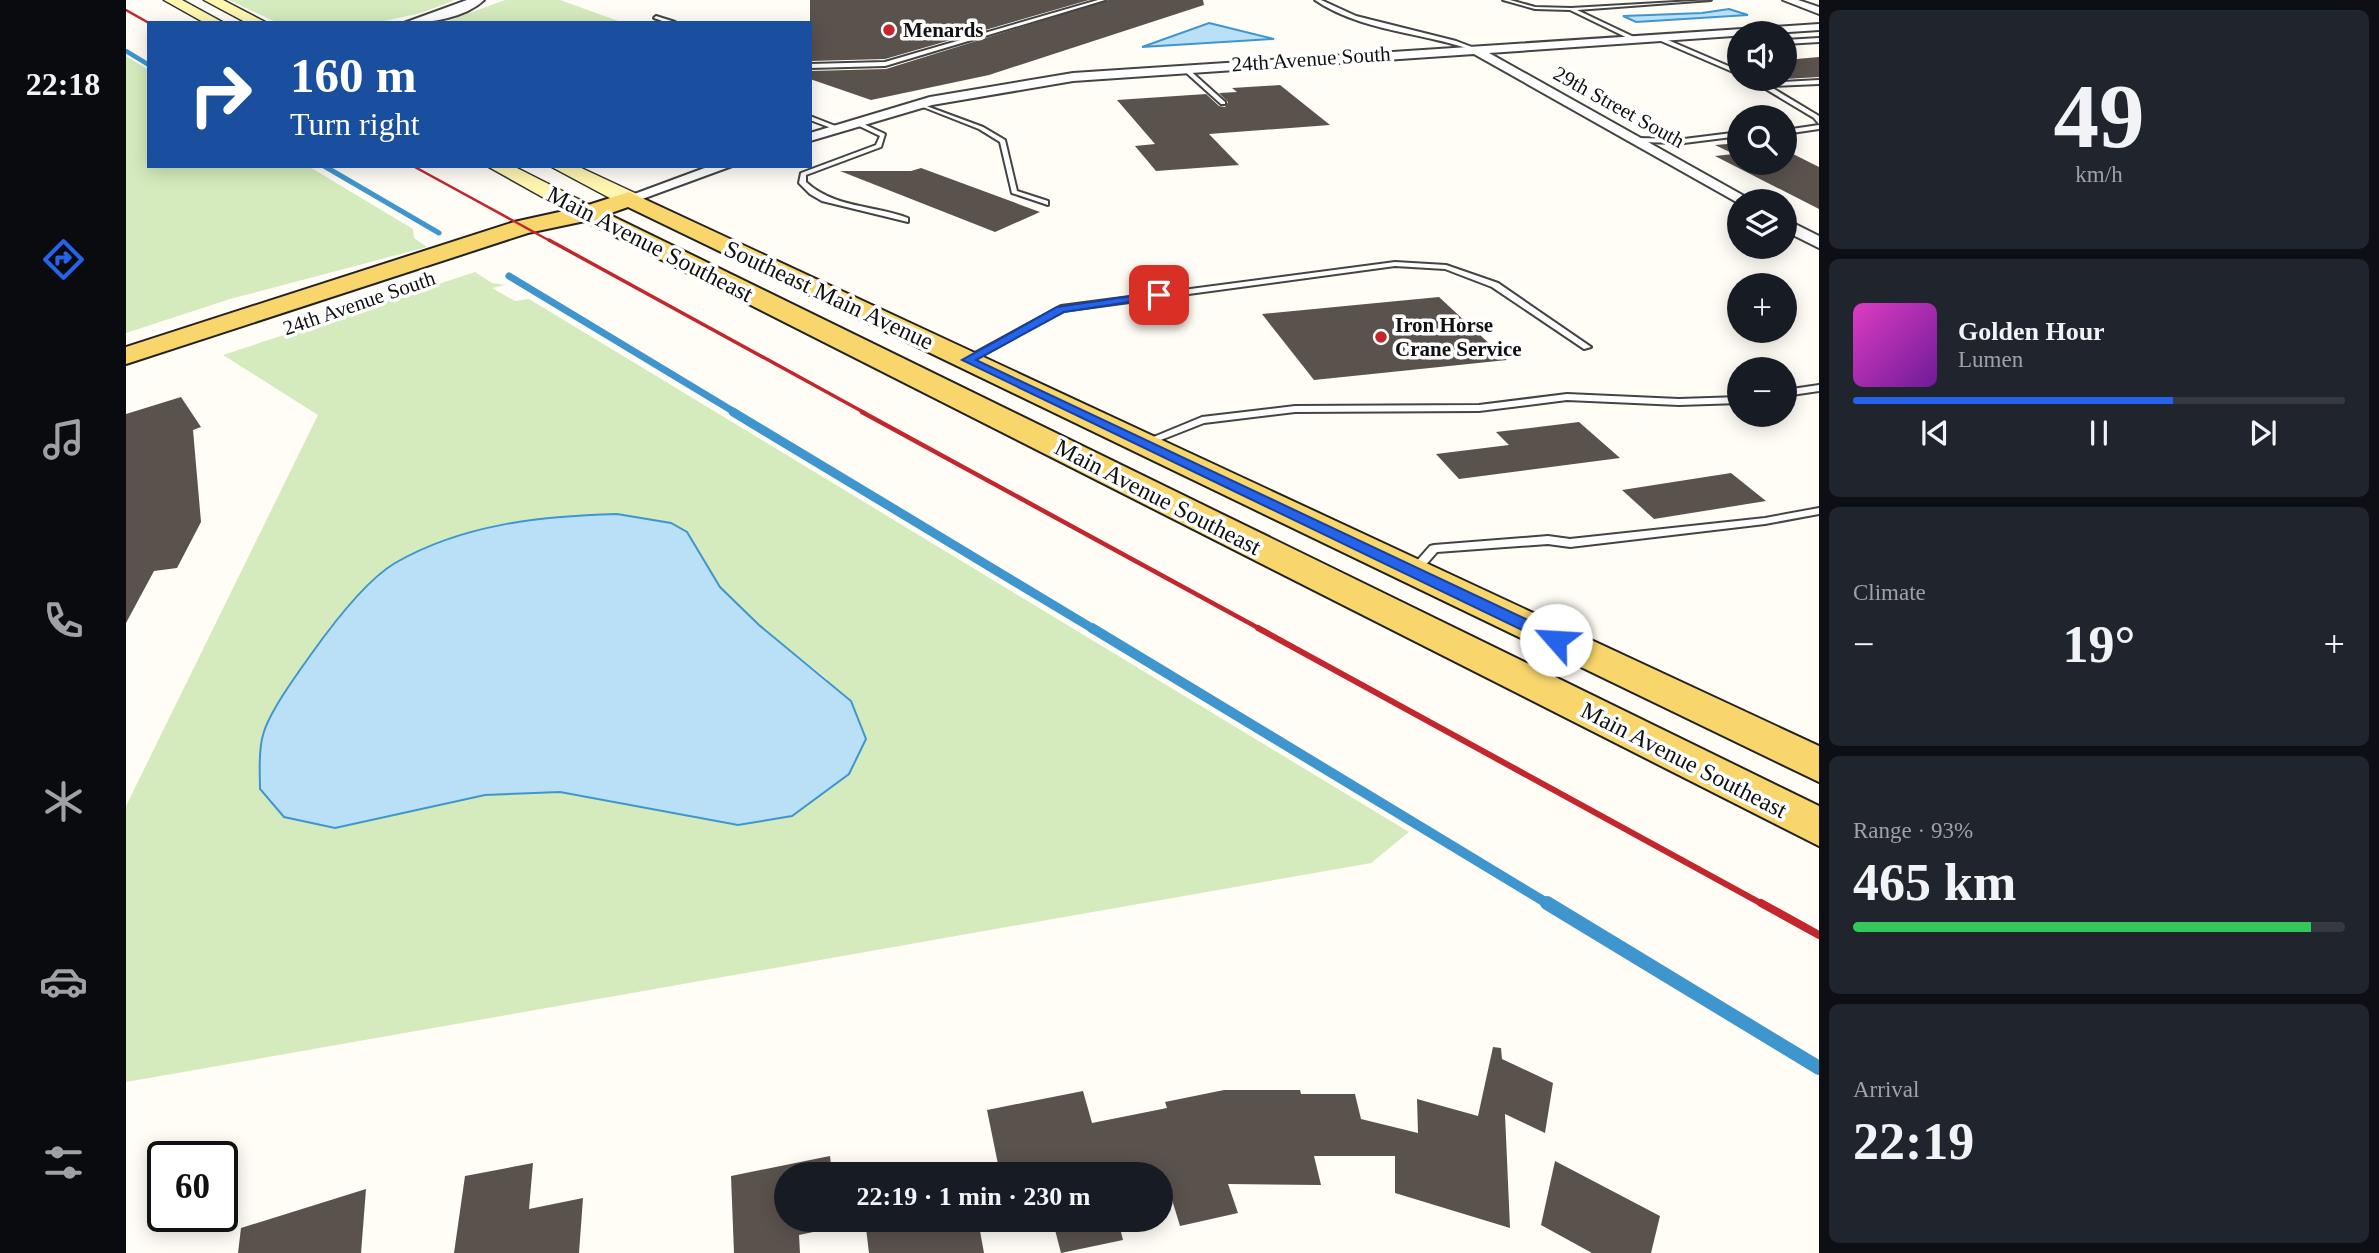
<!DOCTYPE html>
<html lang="en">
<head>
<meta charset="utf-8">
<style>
	body { margin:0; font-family:"Times New Roman",serif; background:#20242c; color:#f1f3f6; height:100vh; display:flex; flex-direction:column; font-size:26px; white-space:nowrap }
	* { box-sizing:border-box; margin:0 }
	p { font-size:23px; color:#9ea1a6 }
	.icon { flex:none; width:38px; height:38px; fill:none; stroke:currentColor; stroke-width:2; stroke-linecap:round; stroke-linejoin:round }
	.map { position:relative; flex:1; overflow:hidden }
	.panel { display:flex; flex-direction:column; gap:10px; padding:10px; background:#0d0f14; width:560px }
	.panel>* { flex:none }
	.hud { position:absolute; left:21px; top:21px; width:665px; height:147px; border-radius:0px; box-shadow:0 4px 18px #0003; background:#1a4fa0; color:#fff; overflow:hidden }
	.controls { position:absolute; left:1601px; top:21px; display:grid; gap:14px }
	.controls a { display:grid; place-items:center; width:70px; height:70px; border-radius:50%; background:#171b24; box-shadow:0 4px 18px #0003; font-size:35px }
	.speed { position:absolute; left:21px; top:1141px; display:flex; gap:14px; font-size:35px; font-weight:700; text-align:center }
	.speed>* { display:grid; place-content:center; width:91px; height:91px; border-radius:50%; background:#171b24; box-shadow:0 4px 18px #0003; line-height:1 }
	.speed .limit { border:4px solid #111; border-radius:10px; background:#fff; color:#111 }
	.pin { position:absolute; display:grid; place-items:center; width:60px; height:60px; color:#fff; margin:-30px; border-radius:14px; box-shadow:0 4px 10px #0006 }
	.me { position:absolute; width:77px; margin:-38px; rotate:296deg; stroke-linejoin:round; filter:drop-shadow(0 0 5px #0008) }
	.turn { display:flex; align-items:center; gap:24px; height:147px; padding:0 28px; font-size:32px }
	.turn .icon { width:91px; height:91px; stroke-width:2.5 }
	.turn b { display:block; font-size:49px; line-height:60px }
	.big { font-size:52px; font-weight:700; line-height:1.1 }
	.panel .widget { flex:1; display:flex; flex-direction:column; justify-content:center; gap:10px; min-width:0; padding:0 24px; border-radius:10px; background:#20242c }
	.panel .dial { align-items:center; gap:0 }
	.dial b { font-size:91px; line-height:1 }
	.song { display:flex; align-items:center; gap:21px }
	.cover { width:84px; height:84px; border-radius:10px; background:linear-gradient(135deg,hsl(310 70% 55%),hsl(280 70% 35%)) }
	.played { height:7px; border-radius:4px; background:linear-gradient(90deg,#2563eb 65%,#363941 65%) }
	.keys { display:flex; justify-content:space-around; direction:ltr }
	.heat { display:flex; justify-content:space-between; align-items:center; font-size:38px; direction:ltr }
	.charge { height:10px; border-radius:5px; background:linear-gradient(90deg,#34c759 93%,#363941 0) }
	.trip { position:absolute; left:648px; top:1162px; width:399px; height:70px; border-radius:35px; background:#171b24; box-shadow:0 4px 18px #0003; font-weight:700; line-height:70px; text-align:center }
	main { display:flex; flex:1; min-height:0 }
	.dock { display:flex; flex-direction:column; width:126px; justify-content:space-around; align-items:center; background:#090b0e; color:#9ea1a6 }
	.dock .icon { width:49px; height:49px }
	.dock .selected { color:#2563eb }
	.dock b { font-size:32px; color:#f1f3f6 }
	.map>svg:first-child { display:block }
</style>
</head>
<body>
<main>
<nav class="dock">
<b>22:18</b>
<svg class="icon selected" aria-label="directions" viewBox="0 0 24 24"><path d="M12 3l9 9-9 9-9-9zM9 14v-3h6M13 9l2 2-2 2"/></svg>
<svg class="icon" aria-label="music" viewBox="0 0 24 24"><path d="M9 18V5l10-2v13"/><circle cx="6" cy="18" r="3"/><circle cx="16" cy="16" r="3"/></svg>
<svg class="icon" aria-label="phone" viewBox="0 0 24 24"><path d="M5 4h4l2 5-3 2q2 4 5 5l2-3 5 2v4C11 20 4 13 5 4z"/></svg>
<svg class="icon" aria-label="climate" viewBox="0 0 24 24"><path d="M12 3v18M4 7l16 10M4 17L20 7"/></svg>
<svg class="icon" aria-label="car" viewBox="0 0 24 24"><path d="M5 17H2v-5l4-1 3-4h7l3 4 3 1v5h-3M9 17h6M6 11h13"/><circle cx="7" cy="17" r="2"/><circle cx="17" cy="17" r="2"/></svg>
<svg class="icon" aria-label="filters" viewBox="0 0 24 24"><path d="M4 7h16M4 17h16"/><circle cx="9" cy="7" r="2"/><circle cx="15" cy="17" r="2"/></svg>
</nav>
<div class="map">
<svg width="1693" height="1253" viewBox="0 0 1693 1253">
	<rect width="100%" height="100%" fill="#fffdf5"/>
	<g fill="#d5ebbd" fill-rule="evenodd">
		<path d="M103,0H329L295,13L249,23H152Z"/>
		<path d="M379,0H434L498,23H316Z"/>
		<path d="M0,56L23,70V166H182L287,229L288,238L301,247L104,299L0,333Z"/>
		<path d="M349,272L366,283L379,285L366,288L389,301L403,299L1283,832L1245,863L0,1082V806L192,415L97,355ZM371,525L561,532L594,587L633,625L701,679L723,774L666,816L612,825L434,792L359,795L266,816L137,735C171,673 208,609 266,565C290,548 342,534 371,525Z"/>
	</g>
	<g fill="#b9e0f7" stroke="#3f96cf" stroke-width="2">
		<path d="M1603,9L1622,15L1510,22L1497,16L1576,13Z"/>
		<path d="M1083,23L1148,39L1016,47Z"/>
		<path d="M491,514L545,523L561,532L594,587L633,625L725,701L740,739L723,774L666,816L612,825L434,792L359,795L209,828L158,817L134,789C134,772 132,751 137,735C143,712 171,674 186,653C206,625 239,581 269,563C337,524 415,516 491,514Z"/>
	</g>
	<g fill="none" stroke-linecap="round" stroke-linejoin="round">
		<path stroke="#3f96cf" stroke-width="4.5" d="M0,51L23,65"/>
		<path stroke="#3f96cf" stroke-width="5" d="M198,166L313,233"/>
		<path stroke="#3f96cf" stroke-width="7" d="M383,276L610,413"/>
		<path stroke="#3f96cf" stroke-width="9" d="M607,412L969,630"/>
		<path stroke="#3f96cf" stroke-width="10" d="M966,628L1424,905"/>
		<path stroke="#3f96cf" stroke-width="14" d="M1421,903L1693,1068"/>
	</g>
	<g fill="#5a524d">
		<path d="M684,0H963L759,59L684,61Z"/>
		<path d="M982,0H1077L1078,5L863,75L745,100L684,79V71L760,69Z"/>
		<path d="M1693,57V77L1659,79V60Z"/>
		<path d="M1154,85L1204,125L1083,134L1113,165L1030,171L1009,146L1029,144L991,100L1080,94L1093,106L1099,107L1102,102L1093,93L1111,92L1106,88Z"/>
		<path d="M1614,143V163H1659V150L1693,167V209L1589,156L1608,154L1589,145Z"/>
		<path d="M795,168L914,212L869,232L714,171H785Z"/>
		<path d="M1313,297L1381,360L1188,380L1136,314Z"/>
		<path d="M55,397L75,427L67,430L75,522L51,568L28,571L0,623V414Z"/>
		<path d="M1453,422L1494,458L1333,479L1310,454L1383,445L1370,432Z"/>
		<path d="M1605,473L1640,501L1528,519L1496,490Z"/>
		<path d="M1367,1047L1375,1048L1376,1059L1427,1083L1419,1133L1379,1114L1384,1228L1269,1193V1156H1188L1195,1185L1102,1184L1112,1213L1054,1226L1040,1180L1034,1182V1174H874L861,1110L957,1091L966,1123L1041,1108L1039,1102L1098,1090H1174L1175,1094H1229L1235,1119L1292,1133L1291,1099L1352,1116Z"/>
		<path d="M704,1156L706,1174H660V1220H710L711,1227L673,1235L674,1253H608L605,1176Z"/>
		<path d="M1429,1161L1534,1216L1525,1253H1466L1415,1225Z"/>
		<path d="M407,1163L403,1209L457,1198L453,1253H328L339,1176Z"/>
		<path d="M240,1189L235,1253H112L115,1228Z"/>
		<path d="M739,1220H852L858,1253H743Z"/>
		<path d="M912,1220H992L997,1240L935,1253L927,1222L913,1225Z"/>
	</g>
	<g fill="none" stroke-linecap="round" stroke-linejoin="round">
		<defs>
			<g id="service">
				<path d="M972,0H979L759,66L684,68V64L759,62Z"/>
				<path d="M1189,0H1195L1230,16L1330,41L1351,49L1346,50C1295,32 1234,31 1189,0Z"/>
				<path d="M1377,0H1384L1409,7L1445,8L1585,0L1451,10L1510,38L1508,41L1444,10L1409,9Z"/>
				<path d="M530,16L549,22V23H542L528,18Z"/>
				<path d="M1530,35L1614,71V75L1528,38Z"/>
				<path d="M1693,38V42L1659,44V40Z"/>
				<path d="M1055,66H1059L1099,102V104H1095L1055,68Z"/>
				<path d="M1623,79H1630L1637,83L1693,80V84L1643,86L1693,116V124L1688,118Z"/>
				<path d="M792,103L857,127L879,140L891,191L922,201V205L886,193L874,142L853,129L792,105Z"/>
				<path d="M684,116L712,127L713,128L708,129L684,120Z"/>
				<path d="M729,120L759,134L755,147L680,175V182C708,208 747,205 782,218V222L696,201L684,194L673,183L675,173L750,145L754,136L727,123Z"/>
				<path d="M1693,125V129L1659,134V130Z"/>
				<path d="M1614,132V136L1558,143L1510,142L1507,140L1510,138L1558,139Z"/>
				<path d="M1269,262L1320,265L1372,283L1465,347L1458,349L1366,287L1319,269L1269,266L937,311L844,362H838L836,360L935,306Z"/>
				<path d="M1693,385V391L1659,396V390Z"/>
				<path d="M1441,394L1553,399L1614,397V403L1553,405L1441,400L1353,411L1169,412L1078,423L1022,445L1018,446L1013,443L1076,417L1169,406L1353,405Z"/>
				<path d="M1693,508V514L1639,524L1444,547L1422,544L1311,552L1291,575H1283L1281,572L1304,546L1308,545L1422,536L1444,539L1639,518Z"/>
			</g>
			<g id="minor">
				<path d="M1657,0H1672L1693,7V14Z"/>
				<path d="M1693,24V30L1363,53L1627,201H1614V204L1348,54L947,81L806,105L684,141V133L804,97L947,73Z"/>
				<path d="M584,166H606L508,202L503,204L495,199Z"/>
				<path d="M1659,219L1693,236V248L1659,231Z"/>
			</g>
			<path id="tertiary" d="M341,0H358C339,18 304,23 278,23Z"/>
			<g id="secondary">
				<path d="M38,0H56L98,23H79Z"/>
				<path d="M78,0H97L141,23H121Z"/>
				<path d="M361,166H387L470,208L473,213L462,220L454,218Z"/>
				<path d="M424,166H451L511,194L514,199L511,204H495Z"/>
			</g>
			<path id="primary" d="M503,192L1693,746V782L502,207L482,214L1693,806V846L459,221L402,233L0,364V347L388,222L456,207Z"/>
		</defs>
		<use href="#service" stroke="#444" stroke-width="4"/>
		<use href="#minor" stroke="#444" stroke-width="4"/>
		<use href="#tertiary" stroke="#444" stroke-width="4"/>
		<use href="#secondary" stroke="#333" stroke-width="3"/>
		<use href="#primary" stroke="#222" stroke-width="4"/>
		<use href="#service" fill="#fff" fill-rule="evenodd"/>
		<use href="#minor" fill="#fff" fill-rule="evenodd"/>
		<use href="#tertiary" fill="#fff" fill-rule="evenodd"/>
		<use href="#secondary" fill="#fff6b0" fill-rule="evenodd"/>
		<use href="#primary" fill="#f9d66b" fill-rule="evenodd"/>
		<g stroke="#c4262e" stroke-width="2.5">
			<path d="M0,10L23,23"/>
			<path d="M287,166L426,242"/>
		</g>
		<path stroke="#c4262e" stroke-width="3.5" d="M423,240L739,413"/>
		<path stroke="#c4262e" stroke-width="4.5" d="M736,412L1136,630"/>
		<path stroke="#c4262e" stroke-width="6" d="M1132,628L1638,905"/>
		<path stroke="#c4262e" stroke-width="8" d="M1635,903L1693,935"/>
	</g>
	<path fill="#2563eb" stroke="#184099" stroke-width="2" d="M1033,292L1037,293V297L938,312L850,360L1436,636V644H1425L836,360L931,307Z"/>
	<g fill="#c4262e" stroke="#fff" stroke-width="2.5">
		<circle cx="763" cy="30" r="7"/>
		<circle cx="1255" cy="337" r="7"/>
	</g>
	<g text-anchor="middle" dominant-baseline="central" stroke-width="7" stroke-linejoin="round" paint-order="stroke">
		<g font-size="21" font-weight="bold" fill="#111" stroke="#fff" text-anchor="start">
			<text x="777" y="30">Menards</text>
			<text x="1269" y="325">Iron Horse<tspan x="1269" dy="24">Crane Service</tspan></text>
		</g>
		<g font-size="21" fill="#111" stroke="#fff">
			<text transform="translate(1185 59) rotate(-4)">24th Avenue South</text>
			<text transform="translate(1493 107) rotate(29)">29th Street South</text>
			<text transform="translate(233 303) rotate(-19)">24th Avenue South</text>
		</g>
		<g font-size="24" fill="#111" stroke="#fff">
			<text transform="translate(524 244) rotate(27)">Main Avenue Southeast</text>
			<text transform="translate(703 295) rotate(25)">Southeast Main Avenue</text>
			<text transform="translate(1032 497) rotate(27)">Main Avenue Southeast</text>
			<text transform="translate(1558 760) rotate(27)">Main Avenue Southeast</text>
		</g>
	</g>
</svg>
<div class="controls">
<a><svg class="icon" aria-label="sound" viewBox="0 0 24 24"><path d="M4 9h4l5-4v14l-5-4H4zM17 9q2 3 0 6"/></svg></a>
<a><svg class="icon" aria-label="search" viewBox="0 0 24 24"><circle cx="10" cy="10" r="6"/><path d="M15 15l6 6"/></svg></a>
<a><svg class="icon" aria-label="layers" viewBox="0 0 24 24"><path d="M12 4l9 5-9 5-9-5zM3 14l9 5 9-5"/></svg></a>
<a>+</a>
<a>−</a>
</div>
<div class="speed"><div class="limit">60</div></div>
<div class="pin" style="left:1033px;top:295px;background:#d93025"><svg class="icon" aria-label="arrive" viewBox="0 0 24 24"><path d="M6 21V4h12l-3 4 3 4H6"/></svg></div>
<svg class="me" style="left:1430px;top:640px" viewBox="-20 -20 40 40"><circle r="19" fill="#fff"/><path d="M0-13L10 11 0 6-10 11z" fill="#2563eb"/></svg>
<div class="trip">22:19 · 1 min · 230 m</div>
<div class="hud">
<div class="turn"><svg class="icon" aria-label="right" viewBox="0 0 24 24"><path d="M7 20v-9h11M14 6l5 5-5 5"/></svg><div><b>160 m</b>Turn right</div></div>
</div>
</div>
<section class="panel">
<div class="widget dial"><b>49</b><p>km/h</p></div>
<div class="widget">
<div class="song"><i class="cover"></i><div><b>Golden Hour</b><p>Lumen</p></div></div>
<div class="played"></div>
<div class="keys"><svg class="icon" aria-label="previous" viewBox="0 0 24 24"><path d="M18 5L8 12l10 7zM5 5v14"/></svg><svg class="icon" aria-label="pause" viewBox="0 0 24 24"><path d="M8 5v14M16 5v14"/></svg><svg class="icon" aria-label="next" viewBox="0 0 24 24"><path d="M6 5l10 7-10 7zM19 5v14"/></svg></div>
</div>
<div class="widget"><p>Climate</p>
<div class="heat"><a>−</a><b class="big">19°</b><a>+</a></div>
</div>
<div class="widget"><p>Range · 93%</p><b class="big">465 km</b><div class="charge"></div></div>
<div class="widget"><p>Arrival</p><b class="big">22:19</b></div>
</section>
</main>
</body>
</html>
